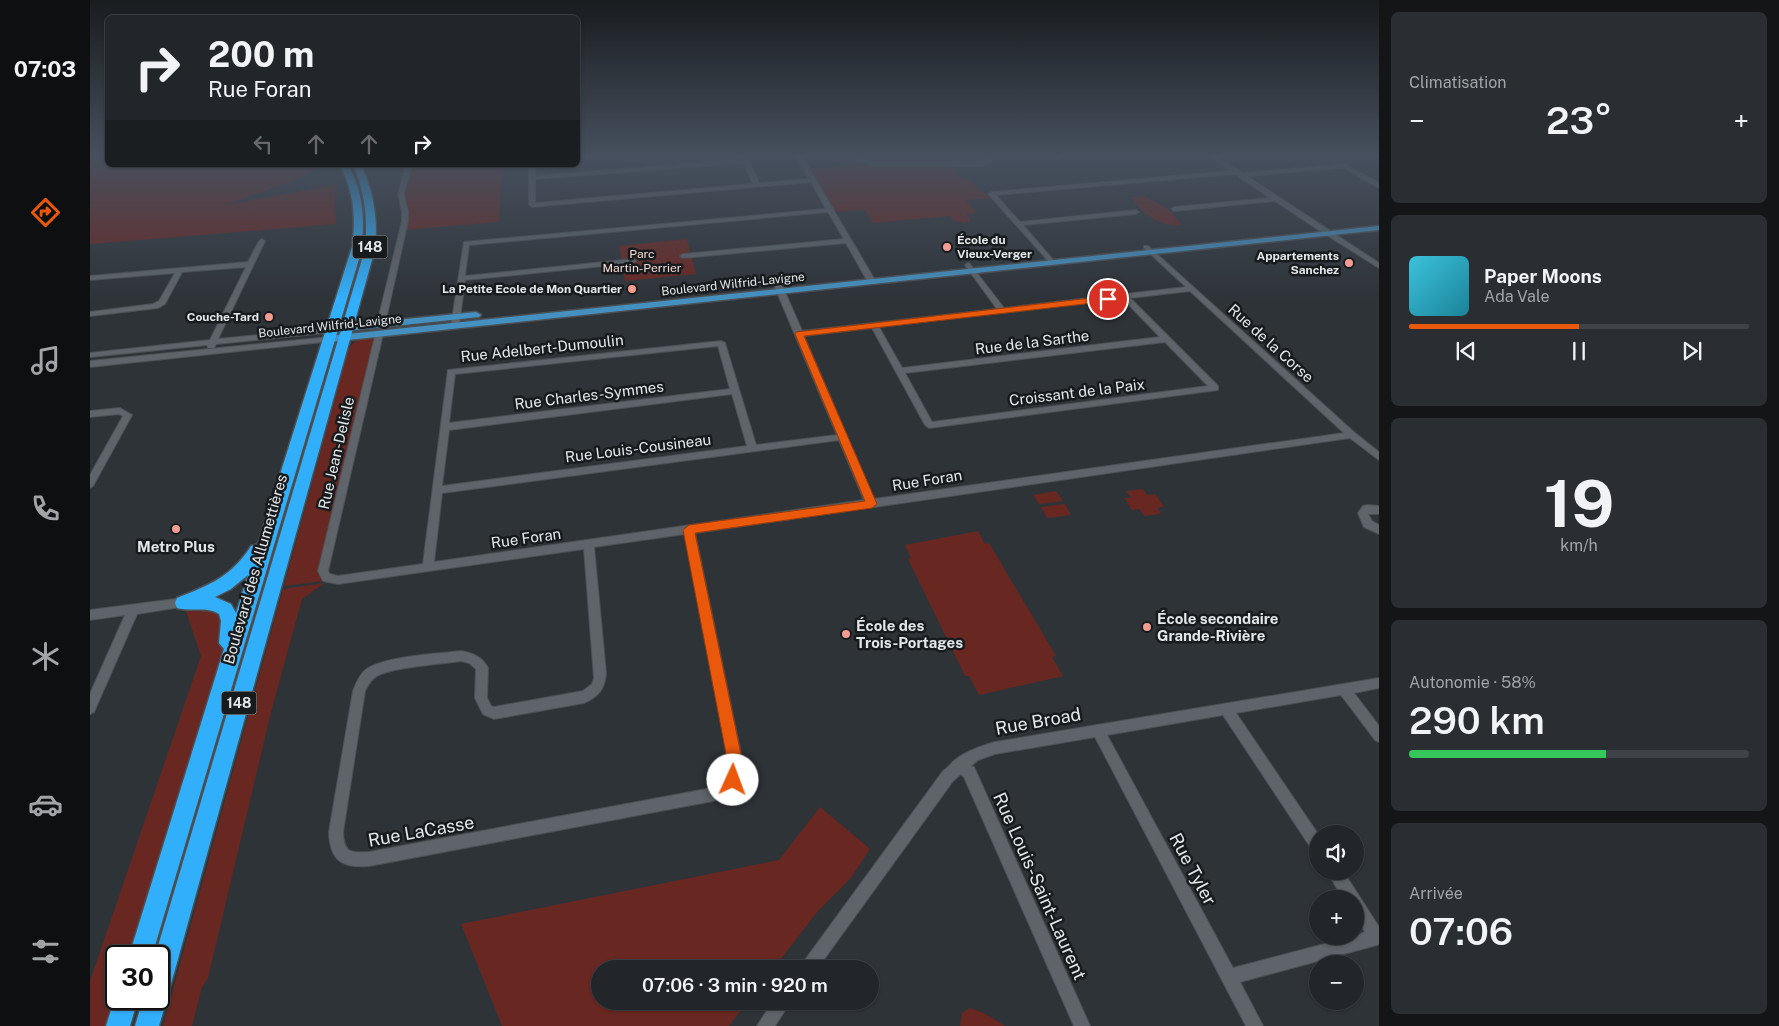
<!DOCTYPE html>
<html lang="fr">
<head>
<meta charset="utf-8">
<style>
	body { margin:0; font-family:"Public Sans",sans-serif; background:#2a2e32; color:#f1f3f6; height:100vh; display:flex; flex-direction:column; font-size:19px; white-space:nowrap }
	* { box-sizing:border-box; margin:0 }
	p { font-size:16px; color:#a2a5a8 }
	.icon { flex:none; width:28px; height:28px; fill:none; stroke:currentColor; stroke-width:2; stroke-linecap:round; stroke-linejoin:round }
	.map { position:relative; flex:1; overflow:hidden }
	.drawer { display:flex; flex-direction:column; gap:12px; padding:12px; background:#131517; width:400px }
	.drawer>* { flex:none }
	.guide { position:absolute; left:15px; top:15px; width:475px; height:152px; border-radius:8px; box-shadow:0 1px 4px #0004,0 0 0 1px #3f4347; background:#22262a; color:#f1f3f6; overflow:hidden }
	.tools { position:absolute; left:1219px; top:825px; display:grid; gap:10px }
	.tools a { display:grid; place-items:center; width:55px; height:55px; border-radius:50%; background:#22262a; box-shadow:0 1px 4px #0004,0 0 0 1px #3f4347; font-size:25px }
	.speed { position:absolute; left:15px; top:945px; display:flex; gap:10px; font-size:25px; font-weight:700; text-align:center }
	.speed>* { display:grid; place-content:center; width:65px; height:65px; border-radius:50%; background:#22262a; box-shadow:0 1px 4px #0004,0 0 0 1px #3f4347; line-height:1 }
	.speed .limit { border:2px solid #111; border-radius:8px; background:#fff; color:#111 }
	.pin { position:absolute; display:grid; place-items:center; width:42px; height:42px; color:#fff; margin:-21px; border:2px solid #fff; border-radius:50%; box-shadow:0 1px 5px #0007 }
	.me { position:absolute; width:55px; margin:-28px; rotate:2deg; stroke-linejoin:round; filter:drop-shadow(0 0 4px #0008) }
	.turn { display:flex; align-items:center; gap:18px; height:105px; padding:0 20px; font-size:22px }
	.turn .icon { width:65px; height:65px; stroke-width:2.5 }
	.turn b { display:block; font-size:35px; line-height:42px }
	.lanes { display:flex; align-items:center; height:48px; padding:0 20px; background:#0003; justify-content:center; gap:25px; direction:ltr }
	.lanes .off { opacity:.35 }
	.big { font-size:38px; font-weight:600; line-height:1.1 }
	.drawer .tile { flex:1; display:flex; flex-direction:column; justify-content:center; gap:8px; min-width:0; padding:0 18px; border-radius:8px; background:#2a2e32 }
	.drawer .dial { align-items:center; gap:0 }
	.dial b { font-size:65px; line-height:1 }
	.song { display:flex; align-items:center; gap:15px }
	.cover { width:60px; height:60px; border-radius:8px; background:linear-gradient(135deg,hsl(190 70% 55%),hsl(190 70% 35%)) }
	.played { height:5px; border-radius:2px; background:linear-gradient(90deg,#ea580c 50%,#3f4347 50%) }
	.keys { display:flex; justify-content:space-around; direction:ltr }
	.heat { display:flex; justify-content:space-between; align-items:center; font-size:28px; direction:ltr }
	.charge { height:8px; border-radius:4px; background:linear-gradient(90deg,#34c759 58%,#3f4347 0) }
	.trip { position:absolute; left:501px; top:960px; width:288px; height:50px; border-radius:25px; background:#22262a; box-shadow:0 1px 4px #0004,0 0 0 1px #3f4347; font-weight:600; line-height:50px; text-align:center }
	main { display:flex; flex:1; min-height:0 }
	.tab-bar { display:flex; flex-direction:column; width:90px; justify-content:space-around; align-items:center; background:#0e0f11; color:#a2a5a8 }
	.tab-bar .icon { width:35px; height:35px }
	.tab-bar .active { color:#ea580c }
	.tab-bar b { font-size:22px; color:#f1f3f6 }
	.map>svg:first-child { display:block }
</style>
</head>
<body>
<main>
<nav class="tab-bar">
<b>07:03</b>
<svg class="icon active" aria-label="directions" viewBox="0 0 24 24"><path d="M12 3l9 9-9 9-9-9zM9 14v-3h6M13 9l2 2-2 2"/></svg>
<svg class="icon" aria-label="music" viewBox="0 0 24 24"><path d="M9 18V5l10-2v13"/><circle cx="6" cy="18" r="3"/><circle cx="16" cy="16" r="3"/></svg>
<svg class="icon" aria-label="phone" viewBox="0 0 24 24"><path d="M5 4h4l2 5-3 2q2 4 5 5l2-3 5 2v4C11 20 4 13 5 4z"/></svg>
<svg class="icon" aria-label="climate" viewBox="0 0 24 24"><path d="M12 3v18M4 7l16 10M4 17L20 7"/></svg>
<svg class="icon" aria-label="car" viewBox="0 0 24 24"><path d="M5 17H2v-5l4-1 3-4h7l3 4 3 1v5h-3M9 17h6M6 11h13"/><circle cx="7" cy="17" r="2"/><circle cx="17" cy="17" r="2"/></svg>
<svg class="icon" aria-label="filters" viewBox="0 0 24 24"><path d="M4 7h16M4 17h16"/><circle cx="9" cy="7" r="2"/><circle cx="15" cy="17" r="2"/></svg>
</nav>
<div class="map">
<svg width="1289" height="1026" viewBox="0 0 1289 1026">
	<rect width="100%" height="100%" fill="#2e3338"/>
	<g fill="#692722">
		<path d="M0,156H17L18,165H228L229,167L200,182L135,205L244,185L246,224L0,244Z"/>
		<path d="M781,164H859L873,180L879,179L891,192L901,194L904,198L876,200L887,213L876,214L880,220L875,223L864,221L860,216L783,223L775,210L743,212L717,169Z"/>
		<path d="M319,165H412L409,222L313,230L312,190Z"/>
		<path d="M1054,196L1078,209L1092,225C1068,227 1054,214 1040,197Z"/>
		<path d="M597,239L606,274L535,281L529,246Z"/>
		<path d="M283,337L286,339L229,571L232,581L194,586L258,351C264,339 271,338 283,337Z"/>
		<path d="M230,400L178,588L169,589L227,401Z"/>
		<path d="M1053,489L1057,495L1065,494L1074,507L1067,508L1071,514L1054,516L1049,509L1042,510L1034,498H1041L1036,491Z"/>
		<path d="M966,491L973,501L949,504L943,495Z"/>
		<path d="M975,504L981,515L957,518L951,507Z"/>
		<path d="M888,531L895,544L899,543L966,656L962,657L973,676L889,695L879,676H875L818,559L821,558L815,545Z"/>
		<path d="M234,583L212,599L181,712L118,978L112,987L102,1026H73L193,589Z"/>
		<path d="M176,592L69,961V956H57L167,594Z"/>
		<path d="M130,605L135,650L38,956H26V992L15,1026H0V981L111,656L94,606Z"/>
		<path d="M730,807L780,849L760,879L728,911L683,969H510V1001H658L639,1026H412L371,924L689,860Z"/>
		<path d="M880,1008L896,1014L915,1026H870L872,1013Z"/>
	</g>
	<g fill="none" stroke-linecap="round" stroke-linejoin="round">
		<defs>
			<g id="minor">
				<path d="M706,156H712L786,282L785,284H779L756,243L593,258L590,256L593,254L754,239L738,212L379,245L375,276L543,259L546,261L543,263L375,280L369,326L365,328L361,326L374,242L736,209L721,182L442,207L439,205V165H445V176L656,159L659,161L669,183L719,179ZM654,163L663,184L445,203V179Z"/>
				<path d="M764,156H770L772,159L782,162H893L897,160L894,156H900L903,161L894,166H781L768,161Z"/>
				<path d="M965,156H981L967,159L965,158Z"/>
				<path d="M1120,156H1127L1152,173L1255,164L1289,183V188L1287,187L1254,168L1157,176L1289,263V268L1227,229L1185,201L1084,211L1081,209L1084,207L1180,198L1145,174L906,195L930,222L1046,210L1049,212L1046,214L933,225L965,262V264H961L898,194L901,192L1141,171Z"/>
				<path d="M316,165H322L314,194L318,212V221L295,324L291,326L287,324L312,221V212L308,194Z"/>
				<path d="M172,239L175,241L128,339L242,328H245V332L126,344L124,348H118L117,345L0,357V353L120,340L156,267L92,272L75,304L68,308L0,316V312L63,304L69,301L85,273L0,280V276L158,262L169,241Z"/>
				<path d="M1054,246H1058L1265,433L1289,452V460L1260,438L605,533L653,764C649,783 641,793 623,801L279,866C252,868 240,861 239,832L263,691C266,683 270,673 278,668C299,656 346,654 371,651C383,653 392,657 398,668L397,698L401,706L404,707L493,691L502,684L504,678L494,549L248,584L233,581L228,571L286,332H292L293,334L238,571L240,574L248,576L333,564L358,370L631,341L635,343L666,445L747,435L684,285L685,283L692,285L712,331L907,309L875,265L878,263L880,264L914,308L1096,287L1054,248ZM1100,291L1254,433L784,499L714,336L782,328L835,425L839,428L1128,390V386L1040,298ZM1033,299L1070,337L812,368L789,327ZM1075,342L1118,386L842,422L815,373ZM628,346L640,389L359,423L365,374ZM642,394L657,446L352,486L359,430ZM749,440L774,500L344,562L352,493ZM595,534L639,764C637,776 632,782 622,788L279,852C260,853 254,853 253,832L275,691C278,685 281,679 287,676C302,667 352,664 371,661L379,663L386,669L385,698L393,714L404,719L494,703C508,697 515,689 516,673L504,547Z"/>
				<path d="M239,337H242V341L0,367V361Z"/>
				<path d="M30,408L42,415L3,486L0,488V475L33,416L29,414L0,417V411Z"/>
				<path d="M1277,505L1289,506V514H1278L1282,521L1289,525V534L1274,527L1268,513L1273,506Z"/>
				<path d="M93,598L97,600L99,603L97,606L47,614L4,712L0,714V694L35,615L0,620V610Z"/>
				<path d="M1289,678V688L1264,693L1289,726V742L1285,740L1251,695L1146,713L1228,834V853L1223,851L1133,715L1017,735L1143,968L1265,936L1275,932L1265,916V899H1253L1237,871H1253L1289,927V944L1287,945L1150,982L1173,1026H1156L1005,737L905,754L888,760L881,766L884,767L1000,1026H984L874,777L871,774L863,781L727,969H709L712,964L853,771C858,768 861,763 865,760C876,751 891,746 905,742Z"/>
				<path d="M683,1001H701L685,1026H667Z"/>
			</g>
			<g id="major">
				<path d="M1289,226V230L239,342L234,339L239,336Z"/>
				<path d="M386,312L391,315L389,317L247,332L242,329L247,326Z"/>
			</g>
			<g id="highway">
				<path d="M250,165H258C275,196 276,225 269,259L62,956H39L134,649L129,643L131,621L129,614C117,606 100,612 87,608L85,603L87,598C120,585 142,576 161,546L168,544L262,247C266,217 264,192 250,165ZM158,575L146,613L141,604L125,597L141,589Z"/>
				<path d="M263,165H271C284,193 288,219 285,249L81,984L77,992L75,993L77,999L69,1026H45L53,999H69V956H65L275,249C278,219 275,193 263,165Z"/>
				<path d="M26,994V999H48L40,1026H16Z"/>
			</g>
		</defs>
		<use href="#minor" stroke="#4b5054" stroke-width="2"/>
		<use href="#major" stroke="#4b5054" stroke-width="3"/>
		<use href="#highway" stroke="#4b5054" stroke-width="3"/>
		<use href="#minor" fill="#5e6469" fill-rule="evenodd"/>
		<use href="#major" fill="#4491c1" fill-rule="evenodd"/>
		<use href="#highway" fill="#32affb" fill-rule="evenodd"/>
	</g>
	<linearGradient id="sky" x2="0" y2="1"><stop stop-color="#191c1f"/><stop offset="0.52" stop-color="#46505e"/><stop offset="1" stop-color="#46505e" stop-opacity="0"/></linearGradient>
	<rect width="1289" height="300" fill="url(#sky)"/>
	<path fill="#ea580c" stroke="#983908" d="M1018,296L1021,297V301L714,336L787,504L782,508L605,533L653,764L648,785L643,787L638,785L636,780L638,764L593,530L599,525L775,501L705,334L706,332Z"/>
	<g fill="#f59c92" stroke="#181b1d" stroke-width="2">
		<circle cx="857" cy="247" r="5"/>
		<circle cx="1259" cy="263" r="5"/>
		<circle cx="542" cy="289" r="5"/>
		<circle cx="179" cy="317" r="5"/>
		<circle cx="86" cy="529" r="5"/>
		<circle cx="1057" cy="627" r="5"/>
		<circle cx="756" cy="634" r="5"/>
	</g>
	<g text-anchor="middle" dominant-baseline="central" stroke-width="5" stroke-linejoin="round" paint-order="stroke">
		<g font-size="12" font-weight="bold" fill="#e3e7ea" stroke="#181b1d" text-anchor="end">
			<text x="867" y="240" text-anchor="start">École du<tspan x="867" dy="14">Vieux-Verger</tspan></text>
			<text x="1249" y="256">Appartements<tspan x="1249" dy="14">Sanchez</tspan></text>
			<text x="532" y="289">La Petite Ecole de Mon Quartier</text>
			<text x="169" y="317">Couche-Tard</text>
		</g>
		<g font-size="12" fill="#f6dbd8" stroke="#181b1d">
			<text x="552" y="254">Parc<tspan x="552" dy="14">Martin-Perrier</tspan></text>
		</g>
		<g font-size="12" fill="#e3e7ea" stroke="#181b1d">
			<text transform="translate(643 284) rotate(-6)">Boulevard Wilfrid-Lavigne</text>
			<text transform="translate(240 326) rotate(-6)">Boulevard Wilfrid-Lavigne</text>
		</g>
		<g fill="#181b1d" stroke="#a6aaac" stroke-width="1">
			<rect x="262.5" y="235.5" width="35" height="23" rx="4"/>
			<rect x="131.5" y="691.5" width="35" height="23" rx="4"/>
		</g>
		<g font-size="14" font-weight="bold" fill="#e3e7ea">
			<text x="280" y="247">148</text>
			<text x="149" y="703">148</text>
		</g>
		<g font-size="15" fill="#e3e7ea" stroke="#181b1d">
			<text transform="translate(942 342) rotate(-7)">Rue de la Sarthe</text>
			<text transform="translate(1181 343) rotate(42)">Rue de la Corse</text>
			<text transform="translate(452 348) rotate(-6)">Rue Adelbert-Dumoulin</text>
			<text transform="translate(987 392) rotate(-7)">Croissant de la Paix</text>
			<text transform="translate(499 395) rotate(-7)">Rue Charles-Symmes</text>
			<text transform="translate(548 448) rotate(-7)">Rue Louis-Cousineau</text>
			<text transform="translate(246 453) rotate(-77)">Rue Jean-Delisle</text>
			<text transform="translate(837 480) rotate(-9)">Rue Foran</text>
			<text transform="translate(436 538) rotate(-8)">Rue Foran</text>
			<text transform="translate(165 569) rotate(-74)">Boulevard des Allumettières</text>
		</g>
		<g font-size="15" font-weight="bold" fill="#e3e7ea" stroke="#181b1d" text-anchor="start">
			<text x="86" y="546" text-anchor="middle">Metro Plus</text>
			<text x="1067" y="618">École secondaire<tspan x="1067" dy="17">Grande-Rivière</tspan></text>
			<text x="766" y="625">École des<tspan x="766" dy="17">Trois-Portages</tspan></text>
		</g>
		<g font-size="18" fill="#e3e7ea" stroke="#181b1d">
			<text transform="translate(948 721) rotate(-10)">Rue Broad</text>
			<text transform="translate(331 831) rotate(-10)">Rue LaCasse</text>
			<text transform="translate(1103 869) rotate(62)">Rue Tyler</text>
			<text transform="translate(950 886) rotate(66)">Rue Louis-Saint-Laurent</text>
		</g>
	</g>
</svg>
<div class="tools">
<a><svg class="icon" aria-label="sound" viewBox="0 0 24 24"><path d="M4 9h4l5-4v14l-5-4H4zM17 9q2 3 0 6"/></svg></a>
<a>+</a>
<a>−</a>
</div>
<div class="speed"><div class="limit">30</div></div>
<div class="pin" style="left:1018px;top:299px;background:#d93025"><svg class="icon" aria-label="arrive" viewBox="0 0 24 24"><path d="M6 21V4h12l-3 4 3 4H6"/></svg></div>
<svg class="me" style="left:643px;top:780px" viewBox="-20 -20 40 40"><circle r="19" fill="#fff"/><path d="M0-13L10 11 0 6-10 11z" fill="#ea580c"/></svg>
<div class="trip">07:06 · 3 min · 920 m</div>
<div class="guide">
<div class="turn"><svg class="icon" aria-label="right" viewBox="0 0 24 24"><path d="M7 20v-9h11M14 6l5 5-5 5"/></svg><div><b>200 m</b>Rue Foran</div></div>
<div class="lanes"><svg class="icon off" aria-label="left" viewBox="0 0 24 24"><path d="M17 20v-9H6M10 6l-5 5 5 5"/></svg><svg class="icon off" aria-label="ahead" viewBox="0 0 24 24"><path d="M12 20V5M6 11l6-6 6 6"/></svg><svg class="icon off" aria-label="ahead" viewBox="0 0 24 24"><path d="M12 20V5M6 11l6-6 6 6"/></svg><svg class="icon" aria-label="right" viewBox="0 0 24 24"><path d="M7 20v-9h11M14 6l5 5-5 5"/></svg></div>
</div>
</div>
<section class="drawer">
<div class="tile"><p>Climatisation</p>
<div class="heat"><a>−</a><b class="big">23°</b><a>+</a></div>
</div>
<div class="tile">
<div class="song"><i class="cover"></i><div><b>Paper Moons</b><p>Ada Vale</p></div></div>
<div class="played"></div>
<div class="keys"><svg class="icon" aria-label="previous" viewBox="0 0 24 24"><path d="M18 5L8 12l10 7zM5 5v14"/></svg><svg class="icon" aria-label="pause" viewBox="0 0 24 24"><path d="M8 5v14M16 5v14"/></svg><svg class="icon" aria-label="next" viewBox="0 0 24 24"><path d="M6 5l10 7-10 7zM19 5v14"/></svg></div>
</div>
<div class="tile dial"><b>19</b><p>km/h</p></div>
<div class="tile"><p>Autonomie · 58%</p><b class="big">290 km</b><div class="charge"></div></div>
<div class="tile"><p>Arrivée</p><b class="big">07:06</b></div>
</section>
</main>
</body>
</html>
